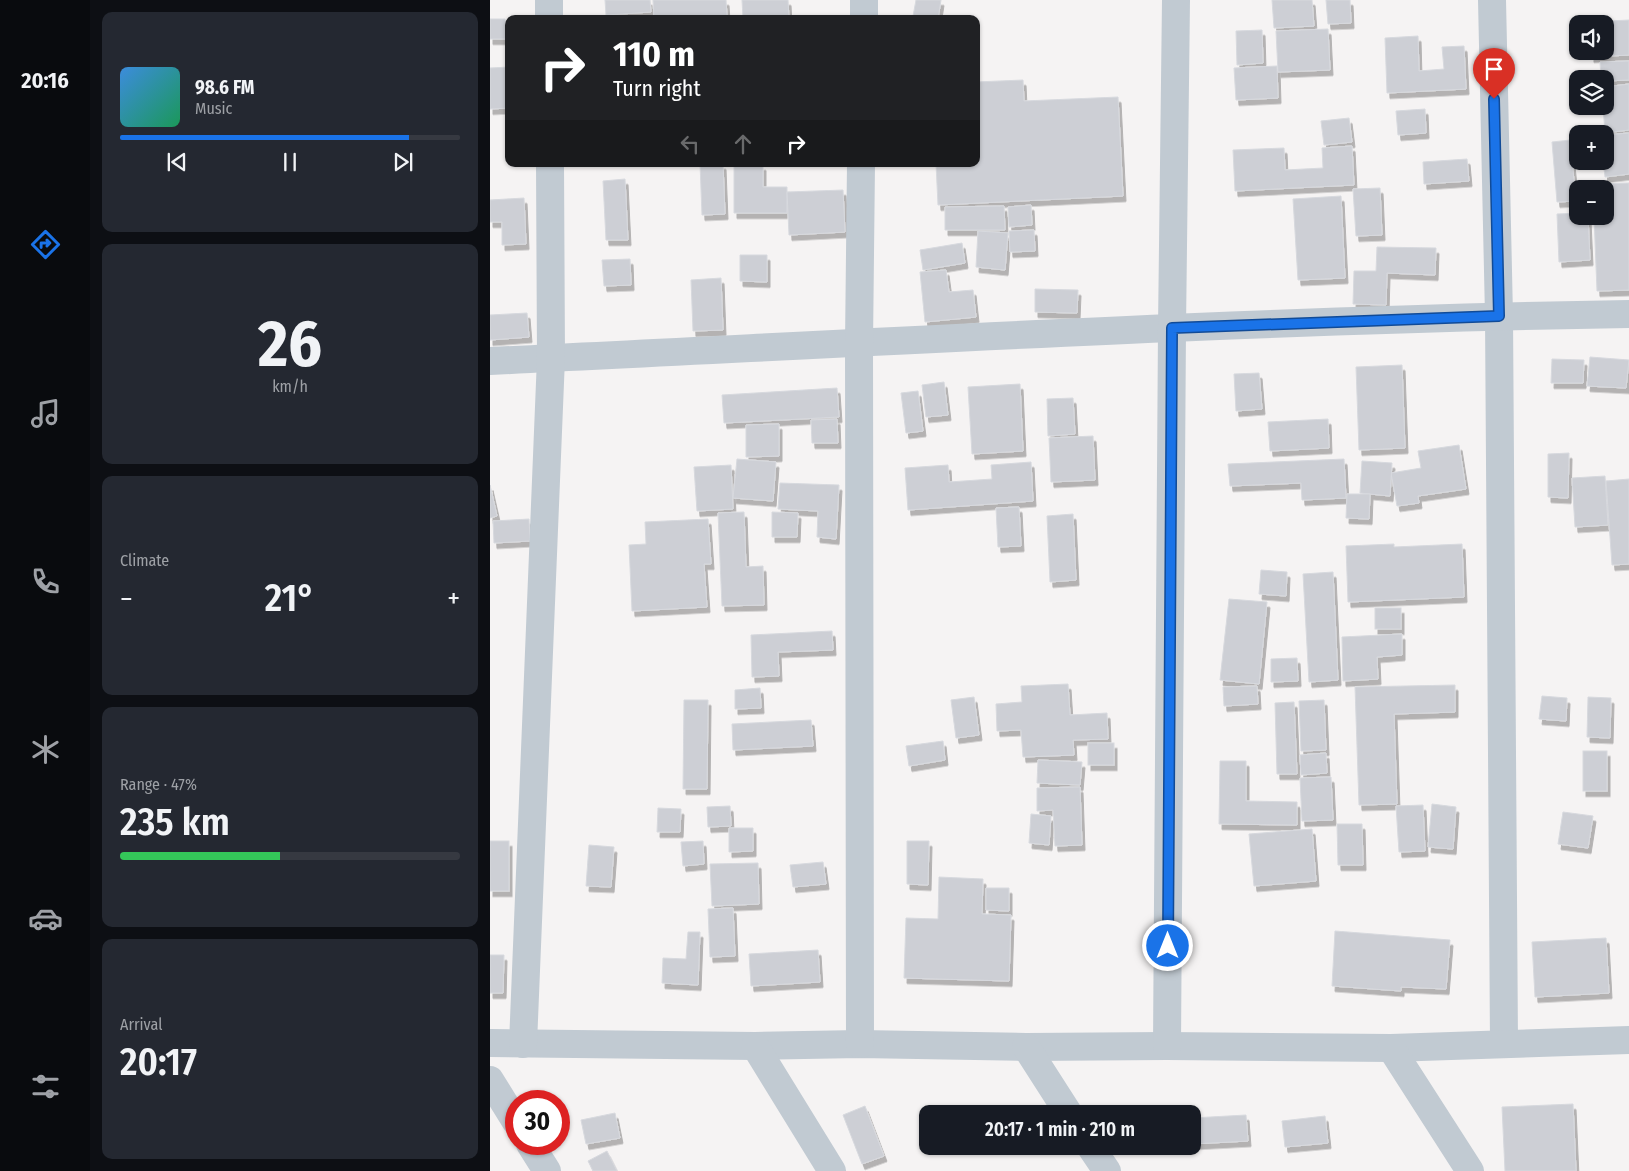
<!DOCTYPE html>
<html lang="en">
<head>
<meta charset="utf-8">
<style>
	body { margin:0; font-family:"Fira Sans Condensed",sans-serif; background:#242831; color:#f1f3f6; height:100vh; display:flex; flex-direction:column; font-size:19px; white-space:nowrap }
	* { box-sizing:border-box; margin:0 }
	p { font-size:16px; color:#9ea1a6 }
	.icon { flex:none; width:28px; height:28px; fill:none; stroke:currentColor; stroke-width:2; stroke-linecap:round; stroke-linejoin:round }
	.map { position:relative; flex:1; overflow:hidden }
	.drawer { display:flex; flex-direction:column; gap:12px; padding:12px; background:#0d0f14; width:400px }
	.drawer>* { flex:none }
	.guide { position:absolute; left:15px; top:15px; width:475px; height:152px; border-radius:10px; box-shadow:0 1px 4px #0004; background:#202124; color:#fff; overflow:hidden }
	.fabs { position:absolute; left:1079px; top:15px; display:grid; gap:10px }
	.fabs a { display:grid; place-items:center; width:45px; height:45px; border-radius:10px; background:#171b24; box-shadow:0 1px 4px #0004; font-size:25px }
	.speed { position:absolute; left:15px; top:1090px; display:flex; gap:10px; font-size:25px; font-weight:700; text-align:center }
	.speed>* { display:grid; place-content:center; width:65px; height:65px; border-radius:50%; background:#171b24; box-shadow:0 1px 4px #0004; line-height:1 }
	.speed .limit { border:8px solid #d22; background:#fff; color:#111 }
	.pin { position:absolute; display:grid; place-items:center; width:42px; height:42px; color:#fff; margin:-51px -21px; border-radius:50% 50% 50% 0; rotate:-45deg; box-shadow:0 0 5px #0007 }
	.pin .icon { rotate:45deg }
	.me { position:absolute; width:55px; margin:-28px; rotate:0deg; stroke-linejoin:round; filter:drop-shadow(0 0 4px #0008) }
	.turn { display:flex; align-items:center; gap:18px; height:105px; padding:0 25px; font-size:22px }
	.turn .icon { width:65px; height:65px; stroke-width:2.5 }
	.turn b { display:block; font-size:35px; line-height:42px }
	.lanes { display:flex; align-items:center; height:48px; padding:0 25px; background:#0003; justify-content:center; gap:25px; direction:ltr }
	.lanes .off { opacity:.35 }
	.big { font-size:38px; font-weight:600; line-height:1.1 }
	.drawer .tile { flex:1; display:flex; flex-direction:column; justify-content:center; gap:8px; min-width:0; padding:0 18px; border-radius:10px; background:#242831 }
	.drawer .dial { align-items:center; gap:0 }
	.dial b { font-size:65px; line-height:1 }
	.song { display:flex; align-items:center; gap:15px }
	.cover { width:60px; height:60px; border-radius:8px; background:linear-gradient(135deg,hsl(210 70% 55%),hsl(150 70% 35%)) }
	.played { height:5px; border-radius:2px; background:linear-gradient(90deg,#1a73e8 85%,#363941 85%) }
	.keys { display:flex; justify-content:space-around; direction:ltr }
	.heat { display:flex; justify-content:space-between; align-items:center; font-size:28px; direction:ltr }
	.charge { height:8px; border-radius:4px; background:linear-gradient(90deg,#34c759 47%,#363941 0) }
	.trip { position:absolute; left:429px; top:1105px; width:282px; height:50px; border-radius:10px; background:#171b24; box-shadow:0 1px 4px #0004; font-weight:600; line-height:50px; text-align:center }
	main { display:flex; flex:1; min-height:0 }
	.menu { display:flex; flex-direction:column; width:90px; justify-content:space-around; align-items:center; background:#090b0e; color:#9ea1a6 }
	.menu .icon { width:35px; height:35px }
	.menu .on { color:#1a73e8 }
	.menu b { font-size:22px; color:#f1f3f6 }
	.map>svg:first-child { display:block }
</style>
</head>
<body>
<main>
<nav class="menu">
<b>20:16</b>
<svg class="icon on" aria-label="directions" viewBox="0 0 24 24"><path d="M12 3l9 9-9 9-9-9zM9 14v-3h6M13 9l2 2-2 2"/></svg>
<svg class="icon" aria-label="music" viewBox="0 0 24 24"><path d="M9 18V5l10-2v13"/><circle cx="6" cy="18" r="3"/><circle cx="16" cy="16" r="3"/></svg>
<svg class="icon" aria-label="phone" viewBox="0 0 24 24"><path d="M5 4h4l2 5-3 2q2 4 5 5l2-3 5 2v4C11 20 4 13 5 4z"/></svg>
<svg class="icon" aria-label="climate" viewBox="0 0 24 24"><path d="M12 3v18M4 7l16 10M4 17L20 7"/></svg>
<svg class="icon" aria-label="car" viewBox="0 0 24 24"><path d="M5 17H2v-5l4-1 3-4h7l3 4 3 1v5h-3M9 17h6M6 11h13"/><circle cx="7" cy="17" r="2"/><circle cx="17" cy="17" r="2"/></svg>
<svg class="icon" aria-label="filters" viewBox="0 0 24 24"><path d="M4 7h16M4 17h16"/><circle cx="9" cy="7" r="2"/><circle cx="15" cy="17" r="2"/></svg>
</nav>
<section class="drawer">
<div class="tile">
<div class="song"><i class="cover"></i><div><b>98.6 FM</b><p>Music</p></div></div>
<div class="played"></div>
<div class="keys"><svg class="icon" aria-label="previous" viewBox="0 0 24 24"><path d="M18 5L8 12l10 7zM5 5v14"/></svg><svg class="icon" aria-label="pause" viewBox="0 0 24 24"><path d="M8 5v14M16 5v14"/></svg><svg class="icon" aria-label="next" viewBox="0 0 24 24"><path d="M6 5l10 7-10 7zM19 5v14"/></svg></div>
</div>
<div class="tile dial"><b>26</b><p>km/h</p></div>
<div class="tile"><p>Climate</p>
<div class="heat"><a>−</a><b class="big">21°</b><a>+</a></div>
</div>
<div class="tile"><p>Range · 47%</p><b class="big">235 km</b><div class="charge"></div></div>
<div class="tile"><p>Arrival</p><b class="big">20:17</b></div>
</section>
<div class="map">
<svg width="1139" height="1171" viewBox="0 0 1139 1171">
	<defs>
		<filter id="shadow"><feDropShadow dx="3" dy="5.5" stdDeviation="0" flood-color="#0004"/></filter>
	</defs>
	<rect width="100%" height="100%" fill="#f5f3f3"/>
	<g fill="#cdcfd5" stroke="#d7d9de" filter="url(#shadow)">
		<path d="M115,0H160L161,12L116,15Z"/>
		<path d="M163,0H236L237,16L164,19Z"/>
		<path d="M252,0H298L299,19H253Z"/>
		<path d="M426,0H451L448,19L423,16Z"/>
		<path d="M782,0H822L824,26L784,28Z"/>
		<path d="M836,0H860L861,23L838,24Z"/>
		<path d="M0,19H15L17,39H0Z"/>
		<path d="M1139,20V55L1101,57V51H1115V24H1099V22Z"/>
		<path d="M838,29L840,70L788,72L786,31Z"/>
		<path d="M772,30L773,63L747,65L746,31Z"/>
		<path d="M928,36L929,71L954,69L952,47L974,46L976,89L897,93L895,38Z"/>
		<path d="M1139,61V80L1115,81V79H1111L1110,62Z"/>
		<path d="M787,66L788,98L746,100L744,68Z"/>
		<path d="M19,67V108L0,109V68Z"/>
		<path d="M533,80L534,101L628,97L633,196L448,205L446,164H486V82Z"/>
		<path d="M1139,84V130L1115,133L1113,106H1115V87Z"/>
		<path d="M935,109L936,133L908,135L906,111Z"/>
		<path d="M859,118L862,142L834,145L831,121Z"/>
		<path d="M1139,133V174L1115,177L1113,161H1115V135Z"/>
		<path d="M1080,140L1086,201L1067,202L1062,142Z"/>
		<path d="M862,146L864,185L745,191L743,150L794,148L795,170L833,168L832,148Z"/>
		<path d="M977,159L979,181L934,184L933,162Z"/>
		<path d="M210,164H233L235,214L212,215Z"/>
		<path d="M244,165H273V187H297V213H244Z"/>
		<path d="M135,179L138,240H116L113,181Z"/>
		<path d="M1139,183V290L1107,291L1104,216H1115V189H1103V184Z"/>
		<path d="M890,188L892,235L866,236L863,189Z"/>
		<path d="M353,190L355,232L299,235L297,192Z"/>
		<path d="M851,196L855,278L808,280L803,199Z"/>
		<path d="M34,198L36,244L12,245V222H0V200Z"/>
		<path d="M541,205L542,225L519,227L518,207Z"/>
		<path d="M514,206L515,230H455V207Z"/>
		<path d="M1088,213V216H1098L1100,260L1069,262L1067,214Z"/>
		<path d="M544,230L545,251L520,252L519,231Z"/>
		<path d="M488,231L518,233L515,270L486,267Z"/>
		<path d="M472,243L475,263L433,270L430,250Z"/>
		<path d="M887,247L946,248L945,275L897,273L896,305L863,304L864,271H886Z"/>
		<path d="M250,255H277V282L250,281Z"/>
		<path d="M140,259L141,285L114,286L112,260Z"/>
		<path d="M456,270L459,292L483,290L486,317L435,322L430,272Z"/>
		<path d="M231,278L233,330L203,331L201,280Z"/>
		<path d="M545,289L588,290L587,313L545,312Z"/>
		<path d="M37,313L39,337L0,340V315Z"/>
		<path d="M1100,357L1139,360L1136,388L1097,386Z"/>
		<path d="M1062,359L1094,360L1093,383H1061Z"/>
		<path d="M912,365L915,448L869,450L866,367Z"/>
		<path d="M769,373L772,409L746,411L744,374Z"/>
		<path d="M454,382L458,415L436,417L432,385Z"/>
		<path d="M530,384L533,451L482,454L478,387Z"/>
		<path d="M347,388L349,417L234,423L232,395Z"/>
		<path d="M428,391L433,431L416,433L411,393Z"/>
		<path d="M583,398L585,434L558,436L557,399Z"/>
		<path d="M347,419L348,443H322L321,420Z"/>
		<path d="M838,419L839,448L780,451L778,422Z"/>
		<path d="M289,424V456L256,457V425Z"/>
		<path d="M603,436L605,480L561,482L559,438Z"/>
		<path d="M969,445L976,489L928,496L929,503L907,506L901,473L931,468L928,451Z"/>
		<path d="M1079,453L1078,498L1058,497V454Z"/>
		<path d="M247,459L286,462L283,501L243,498Z"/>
		<path d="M854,459L856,498L812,500L811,483L740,486L738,464Z"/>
		<path d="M872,461L902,463L900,496L870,493Z"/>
		<path d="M541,462L543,501L418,510L415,468L458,465L459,482L502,479L501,465Z"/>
		<path d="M241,465L243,509L207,511L204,467Z"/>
		<path d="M1115,476L1118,525L1085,527L1082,478Z"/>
		<path d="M1139,479V564L1122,565L1116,481Z"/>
		<path d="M290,483L349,485L346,539L327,537L328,511L288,509Z"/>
		<path d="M0,485L7,516L0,518Z"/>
		<path d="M857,494H880L879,519L856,518Z"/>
		<path d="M529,507L531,546L508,547L506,508Z"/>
		<path d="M254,512L256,567L273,566L274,605L232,606L228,513Z"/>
		<path d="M282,512L308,513L307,537H282Z"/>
		<path d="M583,514L586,580L560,582L557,516Z"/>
		<path d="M39,519L40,541L4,543L3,521Z"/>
		<path d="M218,519L221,564H214L217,607L142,611L139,545L156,544L155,522Z"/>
		<path d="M904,544V547L972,544L974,597L858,602L856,546Z"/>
		<path d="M771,570L797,572L796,596L769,594Z"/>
		<path d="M843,572L848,680L819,682L813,574Z"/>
		<path d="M739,599L777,602L769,684L730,680Z"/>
		<rect x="885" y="608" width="26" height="21"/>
		<path d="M342,631L343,650L288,652L289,676L262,677L261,635Z"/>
		<path d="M912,634V655L887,657L888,679L853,681L852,637Z"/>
		<path d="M807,658L808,681L781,682V659Z"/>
		<path d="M578,684L580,715L617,713L618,739L583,740L584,755L533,757L531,730L507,731L506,704L532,702L531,686Z"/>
		<path d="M965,685V712L904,714L907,804L869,805L865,687Z"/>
		<path d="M767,686L768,704L734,706L733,687Z"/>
		<path d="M270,688L271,708L245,709V690Z"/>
		<path d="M1052,696L1077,698L1076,721L1049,719Z"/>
		<path d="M484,697L489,735L466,738L461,700Z"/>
		<path d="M1098,697L1121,698L1120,738L1097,737Z"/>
		<path d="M194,700H218L217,789H193Z"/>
		<path d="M834,700L836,750L811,751L809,701Z"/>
		<path d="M804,702L807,774H787L785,703Z"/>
		<path d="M321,720L323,746L243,750L242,724Z"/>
		<path d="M453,741L455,760L419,766L416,746Z"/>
		<rect x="598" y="743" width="26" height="22"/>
		<rect x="1093" y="751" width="24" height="40"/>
		<path d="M836,753L837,773L811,775L810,755Z"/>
		<path d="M548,760L592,762L590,785L547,783Z"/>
		<path d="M730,761H756V801L807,802V825L729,824Z"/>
		<path d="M841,777L843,820L812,821L810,778Z"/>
		<path d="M590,787L592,845L565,846L563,810L547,811V788Z"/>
		<path d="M942,804L966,807L963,849L938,847Z"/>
		<path d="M933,805L935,851L909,852L906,806Z"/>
		<path d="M240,806L241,826L218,827L217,807Z"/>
		<path d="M168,808L191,809L190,832H167Z"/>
		<path d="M1073,812L1103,816L1098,848L1068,844Z"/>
		<path d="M541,814L561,816L559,845L539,843Z"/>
		<path d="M847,824H872L873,865H848Z"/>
		<path d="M239,828H263V851L239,852Z"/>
		<path d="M822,829L826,881L764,886L759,834Z"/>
		<rect x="0" y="841" width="19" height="50"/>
		<path d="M213,841L214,864L193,866L191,842Z"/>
		<path d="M417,841H439L438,885L417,884Z"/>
		<path d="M99,845L124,847L121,887L96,886Z"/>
		<path d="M333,862L336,884L303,887L300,865Z"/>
		<path d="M268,863L269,904L222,906L220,864Z"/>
		<path d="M449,877L493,879L492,914L521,915L519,981L414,978L416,918L448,919Z"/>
		<path d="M496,888H519V911L496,910Z"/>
		<path d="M243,908L245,956L220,957L218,909Z"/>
		<path d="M845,931L960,940L956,989L911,987V991L842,986Z"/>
		<path d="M198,932H210L208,985L172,983L173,958L196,959Z"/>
		<path d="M1116,938L1119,993L1045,997L1042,942Z"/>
		<path d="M328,950L330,982L261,986L259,954Z"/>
		<path d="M0,955H14L13,993H0Z"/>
		<path d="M1083,1104L1086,1171H1015L1012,1107Z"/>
		<path d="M375,1106L394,1156L372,1164L353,1115Z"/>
		<path d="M125,1113L130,1138L96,1144L91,1120Z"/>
		<path d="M756,1115L758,1141L702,1144V1118Z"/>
		<path d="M835,1116L838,1143L795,1147L792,1121Z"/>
		<path d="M117,1151L127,1171H103L98,1161Z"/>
	</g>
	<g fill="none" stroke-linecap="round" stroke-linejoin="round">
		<g stroke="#c1cad2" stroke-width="28">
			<path d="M59,0V19"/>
			<path d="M1002,0L1009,316L1014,1044"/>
			<path d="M374,19V0"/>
			<path d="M0,361C380,343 759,320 1139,314"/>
			<path d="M0,1043L265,1046L370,1044L536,1047L677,1046L901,1048L1139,1040"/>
			<path d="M33,1044L61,358L60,164"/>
			<path d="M370,1044L369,344L371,164"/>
			<path d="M265,1046L342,1171"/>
			<path d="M677,1046L682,328L686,0"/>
			<path d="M536,1047L579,1114"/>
			<path d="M901,1048L980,1171"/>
			<path d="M0,1080L26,1122"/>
			<path d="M40,1144L57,1171"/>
			<path d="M600,1146L617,1171"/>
		</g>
	</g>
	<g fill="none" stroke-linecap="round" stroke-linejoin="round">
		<defs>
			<path id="route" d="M678,946L682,328L1009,316L1004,99"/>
		</defs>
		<use href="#route" stroke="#114b97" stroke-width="12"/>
		<use href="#route" stroke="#1a73e8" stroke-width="9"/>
	</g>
</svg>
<div class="fabs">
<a><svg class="icon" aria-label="sound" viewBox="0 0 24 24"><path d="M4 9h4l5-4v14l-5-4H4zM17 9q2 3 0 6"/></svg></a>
<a><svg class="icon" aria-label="layers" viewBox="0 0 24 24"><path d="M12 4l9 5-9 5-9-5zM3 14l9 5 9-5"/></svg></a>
<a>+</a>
<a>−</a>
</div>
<div class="speed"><div class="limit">30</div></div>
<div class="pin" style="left:1004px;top:99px;background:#d93025"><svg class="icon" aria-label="arrive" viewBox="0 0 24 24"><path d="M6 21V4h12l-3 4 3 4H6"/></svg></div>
<svg class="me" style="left:678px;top:946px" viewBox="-20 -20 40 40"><circle r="17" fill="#1a73e8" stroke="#fff" stroke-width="3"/><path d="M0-11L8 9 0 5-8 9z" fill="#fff"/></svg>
<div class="trip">20:17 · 1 min · 210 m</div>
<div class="guide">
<div class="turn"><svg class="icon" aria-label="right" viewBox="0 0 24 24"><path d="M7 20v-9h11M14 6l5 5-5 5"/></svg><div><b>110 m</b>Turn right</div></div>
<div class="lanes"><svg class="icon off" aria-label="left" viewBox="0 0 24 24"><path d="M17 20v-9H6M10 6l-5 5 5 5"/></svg><svg class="icon off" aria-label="ahead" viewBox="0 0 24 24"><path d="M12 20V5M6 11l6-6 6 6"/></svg><svg class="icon" aria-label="right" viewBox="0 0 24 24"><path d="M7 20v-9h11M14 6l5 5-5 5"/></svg></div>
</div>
</div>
</main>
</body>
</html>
